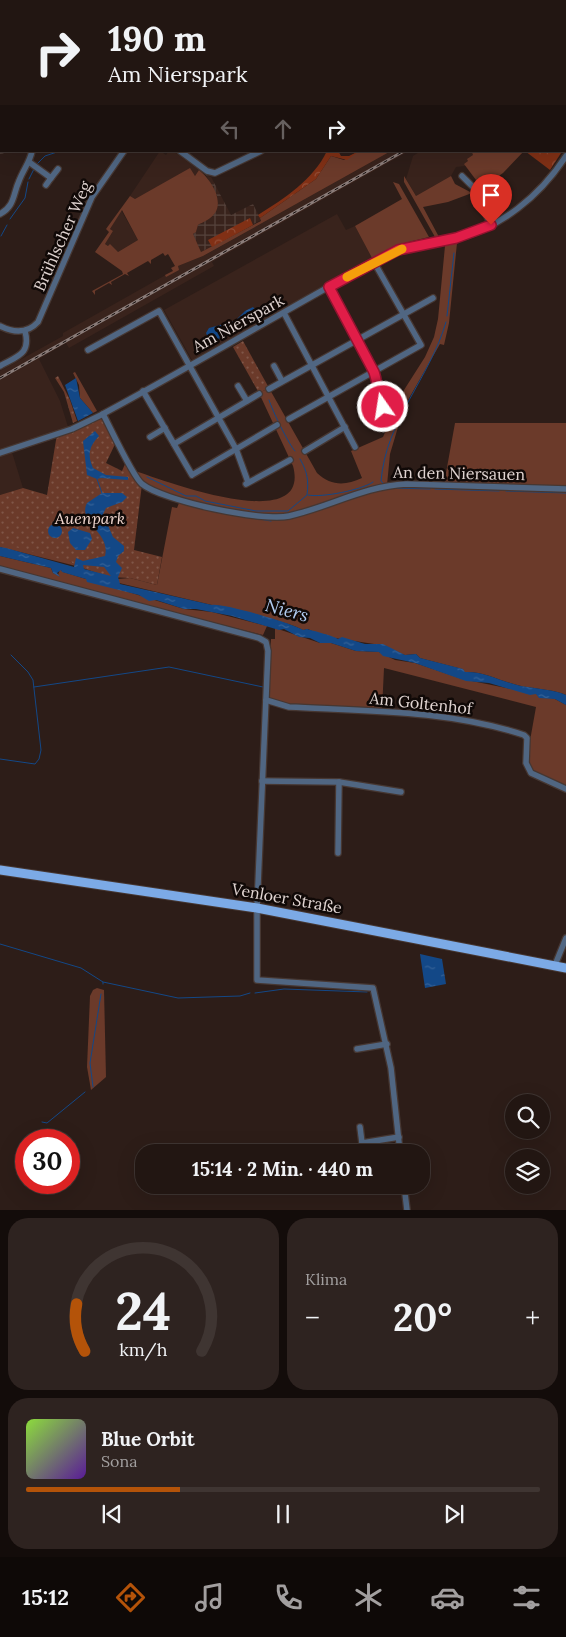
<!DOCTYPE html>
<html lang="de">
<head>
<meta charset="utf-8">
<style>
	body { margin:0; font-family:Lora,serif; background:#2e2320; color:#f1f3f6; height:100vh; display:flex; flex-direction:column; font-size:19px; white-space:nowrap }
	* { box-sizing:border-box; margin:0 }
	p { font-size:16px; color:#a29f9f }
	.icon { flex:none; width:28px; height:28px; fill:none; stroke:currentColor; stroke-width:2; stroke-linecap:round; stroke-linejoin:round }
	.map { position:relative; height:1210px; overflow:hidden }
	.side { display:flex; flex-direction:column; gap:8px; padding:8px; background:#130c0a; flex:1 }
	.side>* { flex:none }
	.hud { position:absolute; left:0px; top:0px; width:566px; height:152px; box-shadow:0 5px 20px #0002,0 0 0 1px #3f3532; background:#221612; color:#f1f3f6; overflow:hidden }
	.buttons { position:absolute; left:505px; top:1094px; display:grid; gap:10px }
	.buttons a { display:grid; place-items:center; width:45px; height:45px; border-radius:50%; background:#221612; box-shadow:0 5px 20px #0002,0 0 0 1px #3f3532; font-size:25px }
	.speed { position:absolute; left:15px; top:1129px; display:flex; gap:10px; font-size:25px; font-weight:700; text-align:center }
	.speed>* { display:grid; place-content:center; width:65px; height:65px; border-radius:50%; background:#221612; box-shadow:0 5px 20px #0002,0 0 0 1px #3f3532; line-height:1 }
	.speed .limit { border:8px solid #d22; background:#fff; color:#111 }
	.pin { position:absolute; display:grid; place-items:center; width:42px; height:42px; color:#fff; margin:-51px -21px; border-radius:50% 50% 50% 0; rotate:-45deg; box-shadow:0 0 5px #0007 }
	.pin .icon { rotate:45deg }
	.me { position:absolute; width:55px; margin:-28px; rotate:347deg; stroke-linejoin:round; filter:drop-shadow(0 0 4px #0008) }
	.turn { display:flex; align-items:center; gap:18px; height:105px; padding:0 25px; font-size:22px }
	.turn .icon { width:65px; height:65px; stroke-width:2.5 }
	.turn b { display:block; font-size:35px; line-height:42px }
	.lanes { display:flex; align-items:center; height:48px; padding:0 25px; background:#0003; justify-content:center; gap:25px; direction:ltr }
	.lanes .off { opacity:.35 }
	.big { font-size:38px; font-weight:700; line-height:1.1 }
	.side .widget { flex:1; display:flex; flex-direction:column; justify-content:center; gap:8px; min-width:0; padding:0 18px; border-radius:20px; background:#2e2320 }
	.side .dial { align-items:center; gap:0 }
	.dial svg { height:130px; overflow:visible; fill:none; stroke:#3f3532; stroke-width:7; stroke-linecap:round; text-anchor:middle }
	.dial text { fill:#f1f3f6; stroke:none }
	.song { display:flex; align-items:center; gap:15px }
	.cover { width:60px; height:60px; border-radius:8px; background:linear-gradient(135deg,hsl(90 70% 55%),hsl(270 70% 35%)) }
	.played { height:5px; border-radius:2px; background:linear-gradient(90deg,#b45309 30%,#3f3532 30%) }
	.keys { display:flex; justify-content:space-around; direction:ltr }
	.heat { display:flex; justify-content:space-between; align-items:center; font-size:28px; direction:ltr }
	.side .tiles { flex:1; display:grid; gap:8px; grid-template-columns:1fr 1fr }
	.widget:last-child { grid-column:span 2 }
	.trip { position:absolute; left:135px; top:1144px; width:295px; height:50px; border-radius:20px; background:#221612; box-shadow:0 5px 20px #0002,0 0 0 1px #3f3532; font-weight:700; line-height:50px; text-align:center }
	.tabs { display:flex; height:80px; justify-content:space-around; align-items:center; background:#0e0907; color:#a29f9f }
	.tabs .icon { width:35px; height:35px }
	.tabs .active { color:#b45309 }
	.tabs b { font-size:22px; color:#f1f3f6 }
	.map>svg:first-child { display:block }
</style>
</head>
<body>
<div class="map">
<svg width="566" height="1210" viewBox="0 0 566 1210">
	<defs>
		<pattern id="industrial-grid" width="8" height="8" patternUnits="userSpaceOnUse" patternTransform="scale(1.25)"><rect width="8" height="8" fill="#39231c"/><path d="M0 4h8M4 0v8" fill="none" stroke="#55423c"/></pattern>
		<pattern id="forest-crowns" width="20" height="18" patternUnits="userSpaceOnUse" patternTransform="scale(1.25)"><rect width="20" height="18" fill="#813015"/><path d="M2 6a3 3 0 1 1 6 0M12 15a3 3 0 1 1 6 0" fill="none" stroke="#934d36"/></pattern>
		<pattern id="park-dots" width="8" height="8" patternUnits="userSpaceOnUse" patternTransform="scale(1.25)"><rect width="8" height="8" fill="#6b3a2a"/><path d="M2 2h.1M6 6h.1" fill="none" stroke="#805648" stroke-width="1.8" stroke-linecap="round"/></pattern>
		<pattern id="water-ripples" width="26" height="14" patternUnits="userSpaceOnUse" patternTransform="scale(1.25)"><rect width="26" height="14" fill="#134887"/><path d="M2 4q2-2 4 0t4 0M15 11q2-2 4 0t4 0" fill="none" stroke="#356297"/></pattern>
	</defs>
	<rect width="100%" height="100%" fill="#2d1d18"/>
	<g fill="#39231c">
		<path d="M160,151L166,155L169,151H173L199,170L195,176L190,169L135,199L130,196Z"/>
		<path d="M391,151H409L212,262L214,266L69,348L66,343L39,359L60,401L69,430L11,449L23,488L0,495V371L63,336V333L178,268V266L203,256Z"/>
		<path d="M421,151H486L466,166L456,167L451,176L416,196L406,179L413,156Z"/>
		<path d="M121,210L138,240L118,252L105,244L113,231L110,229Z"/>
		<path d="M337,214L346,230L355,226L372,258L192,360L164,310Z"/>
	</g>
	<path fill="url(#industrial-grid)" d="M206,175L211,177L231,215L253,204L261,220L201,252L192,234L196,232L198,225L214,214L218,203L217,196Z"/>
	<g fill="#6b3a2a" fill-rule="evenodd">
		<path d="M359,151H391L203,256L178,266L179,270L166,277L165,275L173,271L171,268L175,266L168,254L165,256L163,253L151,260V264L148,261L127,273L129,276L125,274L111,282L112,285L109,283L95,291V295L92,291L123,274L122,271L95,252L109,232L106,229L130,196L135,199L190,168L195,176L199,170C210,179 224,199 215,213C211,219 203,222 198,225L196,232L193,234L201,252L261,221L260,218L316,179L331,156L344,160ZM122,210L138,240L118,252L110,244L108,246L105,244L113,231L110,229Z"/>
		<path d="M474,151H524L503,173L482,188L464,164L468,161L467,159L473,155L472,152Z"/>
		<path d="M404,176L416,196L451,176L455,184L472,193L448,202L423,207L439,237H435L404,182Z"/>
		<path d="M393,182L399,184L429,237L400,244L372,258L355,226L402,199Z"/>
		<path d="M457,243L449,323L444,345L440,344L404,407L390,454L387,485L444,484L455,423H566V695C556,690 532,688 521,686C502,682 484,671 465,672L462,669L420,658L416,654L405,655L374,644L322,636L308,629L303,630C295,624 220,604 212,605L119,583L118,579L130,578L157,585L172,507L177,508L179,503L221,512C198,505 152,496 137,478L138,472C163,480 312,537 293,466L259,393L269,388L317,473C331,486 345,486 362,478L351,451L383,437L404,390L425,357L434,337L438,319L445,246Z"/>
		<path d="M75,372L97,411L93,413L80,398L79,385L73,373Z"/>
		<path d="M0,513L71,562L76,566L0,547Z"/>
		<path d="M0,556L51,568L53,573L58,575L60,569L63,572L184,609L212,612L267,626L263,635L0,568Z"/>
		<path d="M275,628L320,643H331L356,651L379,652L395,660L415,663L462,679L536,694L555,699L566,705V789L532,773L526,763L536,707L384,668L382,710L289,705L268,698L271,639H275Z"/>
		<path d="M97,988L104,990L106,1077L91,1090L87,1067L90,996L93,990Z"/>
	</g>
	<g fill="url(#forest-crowns)">
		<path d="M327,151H338L341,156H349L359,151L347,160L331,156L316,179L260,218L258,215C285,198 313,180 327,151Z"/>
		<path d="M525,151H559L561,153L550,170Z"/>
		<path d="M250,218L253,225L212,247L208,240Z"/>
	</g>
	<g fill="url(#park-dots)">
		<path d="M243,341L269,388L259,393L233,347Z"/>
		<path d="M58,376L70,400L77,421L73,423L64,392L55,378Z"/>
		<path d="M103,414L117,440L106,463L122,471L128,457L142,484L134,550L162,557L157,585L130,578L110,577L76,566L71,562L0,543V495L23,488L47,495L57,434Z"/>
	</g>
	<g fill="url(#water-ripples)" fill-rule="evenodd">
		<path d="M390,0H526L527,1H391Z"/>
		<path d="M253,307L257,312L256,318L211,344L206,333L209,328L235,321L245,311Z"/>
		<path d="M76,378L80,398L93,413L78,421L65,385Z"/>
		<path d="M95,431L99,436C89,446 87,455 93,468L106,475L128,477V480L101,478L97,479L87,475L83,441Z"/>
		<path d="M102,493H122L127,497L122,502L106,508L103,514L113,537L124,546V551L118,556L116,562L122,568L118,577L120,584L212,605C222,603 293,623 303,630L307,629C314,631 334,636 338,639L342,637L365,644H383L405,655L416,654L420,658L463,669L465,672C484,671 502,682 521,686C533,688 556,690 566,695V705L555,699L539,698L536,694L530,695L489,683L466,681L415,663L383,656L379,652L356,651L331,643H320L310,638L299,637L284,629L279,630L232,616L196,609H184L156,600L149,601L139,595L87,582L86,579L62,572L61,570L57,573L60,577L53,573L51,568L0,556V547L6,548L74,567L76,558L83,561L105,556C111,532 77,523 87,503ZM83,565L104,567L111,576L84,569Z"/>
		<circle cx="55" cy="531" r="7"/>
		<path d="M73,528L90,533L92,539L85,550H76L70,543L68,532Z"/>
		<path d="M420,954L442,959L446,984L425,988Z"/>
	</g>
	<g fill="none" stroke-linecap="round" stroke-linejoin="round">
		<g stroke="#134887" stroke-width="1">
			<path d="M108,1L109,0"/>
			<path d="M37,164L45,156L60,151"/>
			<path d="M29,179L34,169"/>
			<path d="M10,219L25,198L28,182"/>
			<path d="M1,236L7,225"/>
			<path d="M447,316L454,253"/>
			<path d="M269,400C272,410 289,445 295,451"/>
			<path d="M147,477L186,496H196L205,501L256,511H288L307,495C309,480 307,471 300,459"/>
			<path d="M97,479L102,493"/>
			<path d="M383,483L381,481C386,420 430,378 446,322"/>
			<path d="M391,488L430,489"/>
			<path d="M435,489L499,491"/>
			<path d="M506,491L566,493"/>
			<path d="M308,495C321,498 362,490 373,482"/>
			<path d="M355,498L366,494"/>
			<path d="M248,517L271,521"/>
			<path d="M278,520L287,519"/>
			<path d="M34,687L169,667L263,687"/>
			<path d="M0,759L35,764L39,759L41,750L33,680L28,672L11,655"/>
			<path d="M0,944L81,968L103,982V984"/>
			<path d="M103,982L178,998L240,996L250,993"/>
			<path d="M255,993L284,989L367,992"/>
			<path d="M93,1087L90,1063L101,994"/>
			<path d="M42,1122L47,1123L85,1092"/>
		</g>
		<defs>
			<g id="minor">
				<path d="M217,0L218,1"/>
				<path d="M81,1L82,0"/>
				<path d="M147,1L148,0"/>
				<path d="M0,91L1,89"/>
				<path d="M0,100H1"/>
				<path d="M0,150H1"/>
				<path d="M180,151L207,171L215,173L261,151"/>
				<path d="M29,162L51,178L46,185"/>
				<path d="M462,176L474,188L491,225"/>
				<path d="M51,178L58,169"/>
				<path d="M0,214C15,206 13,194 19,181C23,170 30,162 32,151"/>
				<path d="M329,287L374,372L377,381V392L389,422"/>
				<path d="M284,313L355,447"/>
				<path d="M0,326C14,333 27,334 38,322L92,197L124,151"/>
				<path d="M88,350L159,311L236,449L248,482"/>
				<path d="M0,366C18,356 31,354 25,331"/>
				<path d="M274,366L282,381"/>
				<path d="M238,386L247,401"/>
				<path d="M269,389L433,298"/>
				<path d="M143,391L192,475L277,425"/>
				<path d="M103,414C110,427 133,477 142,484C163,501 263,522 289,516C329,507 365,486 406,484L566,489"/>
				<path d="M289,419L421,345L374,262"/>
				<path d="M150,437L165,428"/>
				<path d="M174,444L259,394"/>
				<path d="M305,451L345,427"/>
				<path d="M0,453L72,429L101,415C196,364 289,308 384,256C406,245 430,244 454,239C501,228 540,196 566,156"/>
				<path d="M246,484L290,460"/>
				<path d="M0,569L259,638L266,642L268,651L257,908V980L373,988L391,1068L400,1152"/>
				<path d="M266,700L289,707C368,711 448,710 524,735L527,738L526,763L531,773L566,789"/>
				<path d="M262,781L339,782L401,792"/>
				<path d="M338,853L339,782"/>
				<path d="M555,965L566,938"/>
				<path d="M357,1049L387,1044"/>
				<path d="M360,1127L362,1143L399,1137"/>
				<path d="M362,1143L363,1152"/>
				<path d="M404,1185L407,1210"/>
			</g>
			<g id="tertiary">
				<path d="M370,0L372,1"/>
				<path d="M565,90L566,91"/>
			</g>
			<path id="primary" d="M0,870L257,908L566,968"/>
		</defs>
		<use href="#minor" stroke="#463732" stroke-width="8"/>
		<use href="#tertiary" stroke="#463732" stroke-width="9"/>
		<use href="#primary" stroke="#463732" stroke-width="11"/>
		<use href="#minor" stroke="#506682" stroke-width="5.5"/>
		<use href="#tertiary" stroke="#506682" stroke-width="7"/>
		<use href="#primary" stroke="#7caae6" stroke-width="9"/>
		<defs>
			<g id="rail">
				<path d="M565,57H566"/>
				<path d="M0,378L404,151"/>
			</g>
		</defs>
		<use href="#rail" stroke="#8a7c79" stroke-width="3"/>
		<use href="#rail" stroke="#100907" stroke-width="1" stroke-dasharray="4" stroke-linecap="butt"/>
	</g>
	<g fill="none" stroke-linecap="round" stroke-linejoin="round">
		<defs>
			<path id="route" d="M383,407C378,395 378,384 374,372L329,287L398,250L456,238L491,225"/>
		</defs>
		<use href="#route" stroke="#92132f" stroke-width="12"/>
		<use href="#route" stroke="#e11d48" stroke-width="9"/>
		<path stroke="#f59e0b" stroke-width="9" d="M347,277L402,249"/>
	</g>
	<g text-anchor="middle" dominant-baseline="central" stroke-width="5" stroke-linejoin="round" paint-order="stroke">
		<g font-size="16" fill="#e0d4d1" stroke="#100907">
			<text transform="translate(62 236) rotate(-66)">Brühlscher Weg</text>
			<text transform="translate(238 323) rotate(-29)">Am Nierspark</text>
			<text transform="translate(459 473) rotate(1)">An den Niersauen</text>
			<text transform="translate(421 703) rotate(6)">Am Goltenhof</text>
			<text transform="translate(287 898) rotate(10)">Venloer Straße</text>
		</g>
		<g font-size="16" font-style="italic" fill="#efd6ce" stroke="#100907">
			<text x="90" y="518">Auenpark</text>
		</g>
		<g font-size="18" font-style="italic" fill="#afcaef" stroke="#100907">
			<text transform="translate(287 610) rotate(15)">Niers</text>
		</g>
	</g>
</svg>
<div class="buttons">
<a><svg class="icon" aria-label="search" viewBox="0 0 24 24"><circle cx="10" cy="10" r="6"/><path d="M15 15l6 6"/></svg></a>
<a><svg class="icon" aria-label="layers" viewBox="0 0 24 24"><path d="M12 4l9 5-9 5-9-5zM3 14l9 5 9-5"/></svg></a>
</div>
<div class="speed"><div class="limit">30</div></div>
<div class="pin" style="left:491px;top:225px;background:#d93025"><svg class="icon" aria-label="arrive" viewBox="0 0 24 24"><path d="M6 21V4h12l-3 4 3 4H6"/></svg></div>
<svg class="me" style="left:383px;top:407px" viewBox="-20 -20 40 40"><circle r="17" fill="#e11d48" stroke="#fff" stroke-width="3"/><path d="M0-11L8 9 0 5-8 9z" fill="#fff"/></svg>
<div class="trip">15:14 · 2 Min. · 440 m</div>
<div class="hud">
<div class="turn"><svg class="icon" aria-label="right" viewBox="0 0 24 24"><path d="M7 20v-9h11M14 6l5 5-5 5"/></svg><div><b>190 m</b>Am Nierspark</div></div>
<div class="lanes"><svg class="icon off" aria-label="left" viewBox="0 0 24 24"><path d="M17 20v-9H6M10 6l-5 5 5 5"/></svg><svg class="icon off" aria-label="ahead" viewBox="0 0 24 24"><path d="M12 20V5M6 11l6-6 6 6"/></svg><svg class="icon" aria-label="right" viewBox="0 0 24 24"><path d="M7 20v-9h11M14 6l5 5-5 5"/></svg></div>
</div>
</div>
<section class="side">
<div class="tiles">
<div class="widget dial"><svg viewBox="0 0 100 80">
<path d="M14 69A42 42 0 1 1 86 69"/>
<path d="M14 69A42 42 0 0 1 9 40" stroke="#b45309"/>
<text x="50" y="56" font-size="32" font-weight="700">24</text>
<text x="50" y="72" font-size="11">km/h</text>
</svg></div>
<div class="widget"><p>Klima</p>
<div class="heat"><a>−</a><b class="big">20°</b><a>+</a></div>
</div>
<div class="widget">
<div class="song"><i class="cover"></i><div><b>Blue Orbit</b><p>Sona</p></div></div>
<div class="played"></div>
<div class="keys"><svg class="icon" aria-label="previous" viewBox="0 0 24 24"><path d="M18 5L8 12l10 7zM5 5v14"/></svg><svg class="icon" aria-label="pause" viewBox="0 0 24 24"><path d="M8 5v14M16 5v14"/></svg><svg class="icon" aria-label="next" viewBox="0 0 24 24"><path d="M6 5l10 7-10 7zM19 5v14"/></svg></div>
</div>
</div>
</section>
<nav class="tabs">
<b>15:12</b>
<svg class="icon active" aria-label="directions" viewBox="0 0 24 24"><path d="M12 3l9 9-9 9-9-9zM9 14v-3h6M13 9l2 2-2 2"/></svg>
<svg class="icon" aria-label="music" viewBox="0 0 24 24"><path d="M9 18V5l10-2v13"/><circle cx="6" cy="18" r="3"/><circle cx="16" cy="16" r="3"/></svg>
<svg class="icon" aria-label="phone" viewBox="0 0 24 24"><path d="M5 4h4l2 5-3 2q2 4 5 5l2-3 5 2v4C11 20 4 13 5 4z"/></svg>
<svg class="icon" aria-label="climate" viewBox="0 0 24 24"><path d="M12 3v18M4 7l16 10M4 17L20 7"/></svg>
<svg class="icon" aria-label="car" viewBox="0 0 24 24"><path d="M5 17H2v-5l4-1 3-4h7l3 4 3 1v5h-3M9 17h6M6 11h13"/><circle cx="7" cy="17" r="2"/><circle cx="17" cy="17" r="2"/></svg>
<svg class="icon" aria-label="filters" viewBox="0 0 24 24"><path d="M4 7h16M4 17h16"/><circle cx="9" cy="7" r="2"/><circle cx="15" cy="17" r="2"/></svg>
</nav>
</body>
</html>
